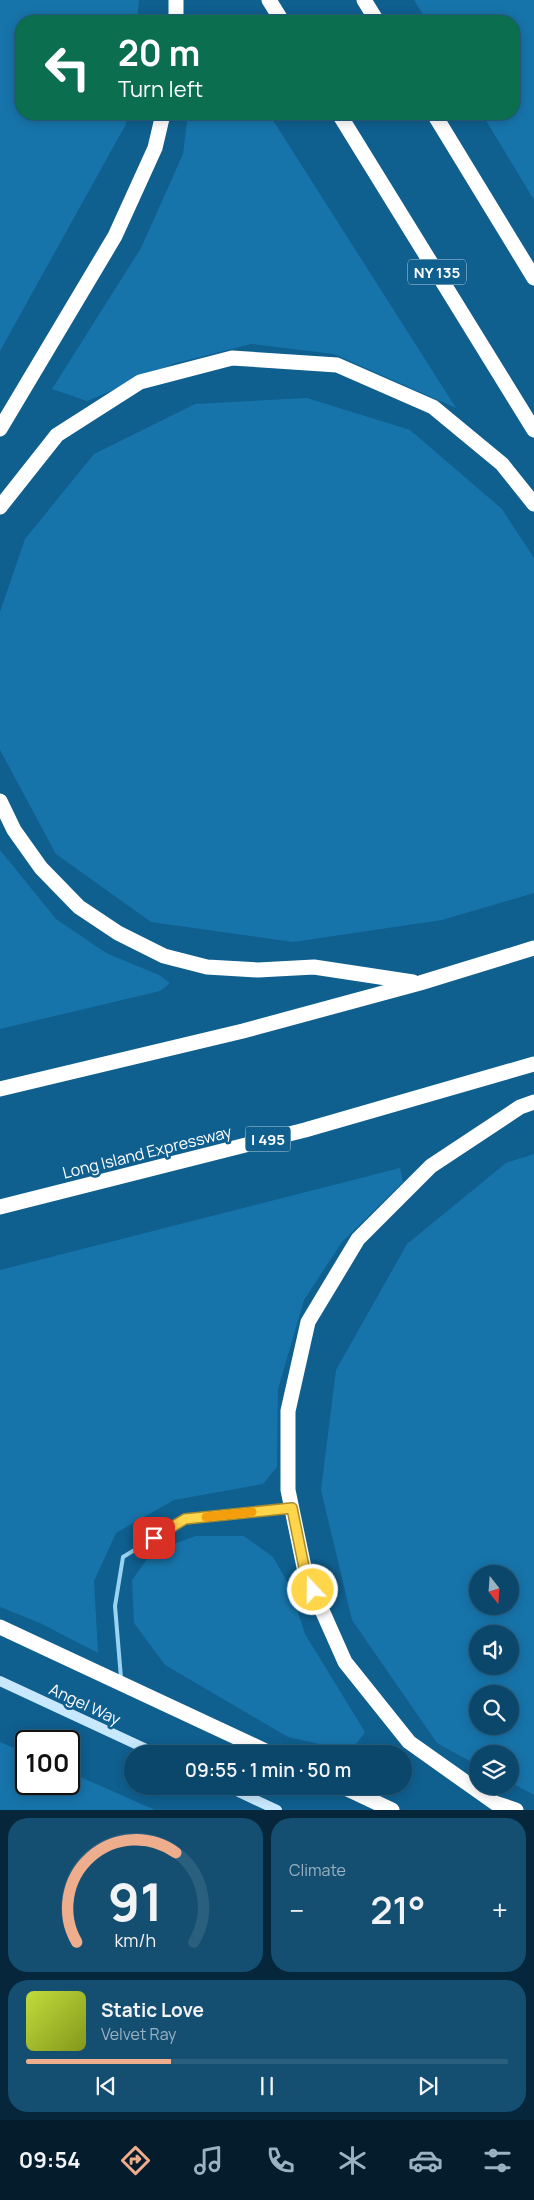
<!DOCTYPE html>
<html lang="en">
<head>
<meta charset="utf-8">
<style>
	body { margin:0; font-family:Manrope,sans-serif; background:#144e71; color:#f1f3f6; height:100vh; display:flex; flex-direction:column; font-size:19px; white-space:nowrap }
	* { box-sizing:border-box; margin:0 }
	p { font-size:16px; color:#9ab2c1 }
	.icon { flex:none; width:28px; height:28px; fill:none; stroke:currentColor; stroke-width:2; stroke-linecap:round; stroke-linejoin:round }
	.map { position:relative; height:1810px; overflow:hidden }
	.sheet { display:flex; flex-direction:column; gap:8px; padding:8px; background:#06273b; flex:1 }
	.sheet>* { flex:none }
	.top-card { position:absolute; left:15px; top:15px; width:505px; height:105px; border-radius:20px; box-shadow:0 2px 12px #0003,0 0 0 1px #2b5f7e; background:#0b6e4f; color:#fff; overflow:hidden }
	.needle { width:32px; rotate:163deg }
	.controls { position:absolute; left:469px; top:1565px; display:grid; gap:10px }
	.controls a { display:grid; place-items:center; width:50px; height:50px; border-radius:50%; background:#0b476b; box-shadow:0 2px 12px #0003,0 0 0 1px #2b5f7e; font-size:25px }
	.speed { position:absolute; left:15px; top:1730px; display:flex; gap:10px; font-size:25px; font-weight:700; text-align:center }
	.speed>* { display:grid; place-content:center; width:65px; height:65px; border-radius:50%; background:#0b476b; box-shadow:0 2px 12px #0003,0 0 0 1px #2b5f7e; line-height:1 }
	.speed .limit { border:2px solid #111; border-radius:8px; background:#fff; color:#111 }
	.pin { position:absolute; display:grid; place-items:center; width:42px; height:42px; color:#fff; margin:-21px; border-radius:10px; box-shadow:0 2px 8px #0006 }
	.me { position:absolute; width:55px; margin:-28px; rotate:339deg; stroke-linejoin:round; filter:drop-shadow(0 0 4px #0008) }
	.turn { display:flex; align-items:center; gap:18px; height:105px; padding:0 20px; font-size:22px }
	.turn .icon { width:65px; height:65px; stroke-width:2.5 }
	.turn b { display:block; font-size:35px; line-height:42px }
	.big { font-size:38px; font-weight:600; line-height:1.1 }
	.sheet .widget { flex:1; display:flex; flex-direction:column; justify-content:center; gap:8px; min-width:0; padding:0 18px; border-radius:20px; background:#144e71 }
	.sheet .dial { align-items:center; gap:0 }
	.dial svg { height:130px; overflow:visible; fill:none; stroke:#2b5f7e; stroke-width:7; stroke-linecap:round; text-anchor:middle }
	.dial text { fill:#f1f3f6; stroke:none }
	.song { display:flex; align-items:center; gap:15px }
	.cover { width:60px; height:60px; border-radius:8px; background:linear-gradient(135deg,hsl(70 70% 55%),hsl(70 70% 35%)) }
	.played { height:5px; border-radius:2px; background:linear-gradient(90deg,#eead8d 30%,#2b5f7e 30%) }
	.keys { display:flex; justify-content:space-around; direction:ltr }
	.heat { display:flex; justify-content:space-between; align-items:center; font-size:28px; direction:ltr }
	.sheet .tiles { flex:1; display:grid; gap:8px; grid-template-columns:1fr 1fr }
	.widget:last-child { grid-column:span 2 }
	.trip { position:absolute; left:124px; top:1745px; width:288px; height:50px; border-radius:25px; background:#0b476b; box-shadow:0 2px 12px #0003,0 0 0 1px #2b5f7e; font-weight:600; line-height:50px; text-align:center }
	.dock { display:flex; height:80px; justify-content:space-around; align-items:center; background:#041c2b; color:#9ab2c1 }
	.dock .icon { width:35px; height:35px }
	.dock .on { color:#eead8d }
	.dock b { font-size:22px; color:#f1f3f6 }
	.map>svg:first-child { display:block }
</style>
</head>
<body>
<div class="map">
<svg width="534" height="1810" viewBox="0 0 534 1810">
	<rect width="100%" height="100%" fill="#0f5f8f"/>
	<g fill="#1774aa" fill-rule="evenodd">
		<path d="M0,0H139L137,21H21V114H127L126,124L0,351Z"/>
		<path d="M414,0H534V200L482,114H514V21H427Z"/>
		<path d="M188,114H269L456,408L334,354L251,344L176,363L87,401L52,389L141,248L183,154Z"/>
		<path d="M307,398L410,430L502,509L534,558V893L442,920L293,942L151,922L56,854L0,750V612L25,539L94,454L195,404Z"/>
		<path d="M0,850L56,919L106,953L159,975L170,983L160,991L0,1029Z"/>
		<path d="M534,1154V1795L510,1782V1754H478L477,1765L437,1743L352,1620L321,1490L336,1370L407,1244L506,1163ZM478,1574H510V1606H478ZM478,1634H510V1666H478ZM478,1694H510V1726H478Z"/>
		<path d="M400,1168L403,1182L342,1242L304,1300L278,1389L277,1467L263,1484L174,1500L116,1533L94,1581L98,1653L40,1623L0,1607V1270Z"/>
		<path d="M196,1536H244L273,1557L289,1585L305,1634L365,1732L351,1751L288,1737L165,1665L134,1623L132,1580L153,1551Z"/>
		<path d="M0,1742L26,1753V1784H69V1772L155,1810H0Z"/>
	</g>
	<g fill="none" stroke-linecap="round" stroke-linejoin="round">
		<path stroke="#99d2f3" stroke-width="4" d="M121,1678L115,1606L123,1557L185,1519L287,1509"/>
		<g stroke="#c8e9fd" stroke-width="10">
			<path d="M0,1681L157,1754"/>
			<path d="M226,1786L277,1810"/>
		</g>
		<g stroke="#fff" stroke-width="15">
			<path d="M176,0V21"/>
			<path d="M269,0L282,21"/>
			<path d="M364,0L377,21"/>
			<path d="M339,114L534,430"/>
			<path d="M434,114L534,278"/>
			<path d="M0,429L115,236L155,148L163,114"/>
			<path d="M0,507L57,435L140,382L232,358L337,365L433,407L502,464L534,504"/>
			<path d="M0,801L14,830L41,868L79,907L118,933L164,956L207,967L258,970L314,967L413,982"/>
			<path d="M0,1089L243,1031L420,983L534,948"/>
			<path d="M0,1207L305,1130L534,1064"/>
			<path d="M0,1627L272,1754"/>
			<path d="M341,1786L392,1810"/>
			<path d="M516,1810L495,1803L409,1742L345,1662L305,1572L288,1490V1411L308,1322L358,1239L431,1166L520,1107L534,1102"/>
		</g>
	</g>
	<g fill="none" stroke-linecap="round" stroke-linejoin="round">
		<defs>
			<path id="route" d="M154,1538L185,1519L292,1508L305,1572L313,1590"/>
		</defs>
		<use href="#route" stroke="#a68a30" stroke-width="12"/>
		<use href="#route" stroke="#ffd54a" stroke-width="9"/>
		<path stroke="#f59e0b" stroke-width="9" d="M206,1517L252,1512"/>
	</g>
	<g text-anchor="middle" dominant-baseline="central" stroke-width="5" stroke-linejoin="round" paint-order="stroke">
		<g fill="#0f5f8f" stroke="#b7cfdd" stroke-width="1">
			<rect x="408" y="259.5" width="58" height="25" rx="4"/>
			<rect x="245.5" y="1126.5" width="45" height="25" rx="4"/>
		</g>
		<g font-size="15" font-weight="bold" fill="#fff">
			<text x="437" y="272">NY 135</text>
			<text x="268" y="1139">I 495</text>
		</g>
		<g font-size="16" fill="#fff" stroke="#0f5f8f">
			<text transform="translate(147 1152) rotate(-14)">Long Island Expressway</text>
			<text transform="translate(85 1704) rotate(25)">Angel Way</text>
		</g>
	</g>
</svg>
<div class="controls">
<a><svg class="needle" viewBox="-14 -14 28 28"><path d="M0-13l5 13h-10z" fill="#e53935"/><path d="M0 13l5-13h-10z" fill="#9ab2c1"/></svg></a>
<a><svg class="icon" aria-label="sound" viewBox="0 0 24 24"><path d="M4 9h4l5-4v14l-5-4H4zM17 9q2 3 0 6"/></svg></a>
<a><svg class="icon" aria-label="search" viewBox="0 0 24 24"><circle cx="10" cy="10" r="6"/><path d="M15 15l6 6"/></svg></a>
<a><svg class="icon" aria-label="layers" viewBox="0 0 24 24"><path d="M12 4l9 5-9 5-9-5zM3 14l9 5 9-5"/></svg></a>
</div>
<div class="speed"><div class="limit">100</div></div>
<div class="pin" style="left:154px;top:1538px;background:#d93025"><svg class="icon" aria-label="arrive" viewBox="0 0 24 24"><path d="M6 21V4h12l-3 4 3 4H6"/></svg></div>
<svg class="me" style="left:313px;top:1590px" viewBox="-20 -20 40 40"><circle r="17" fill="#ffd54a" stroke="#fff" stroke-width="3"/><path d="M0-11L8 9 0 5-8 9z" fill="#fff"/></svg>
<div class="trip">09:55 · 1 min · 50 m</div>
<div class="top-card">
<div class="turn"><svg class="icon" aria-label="left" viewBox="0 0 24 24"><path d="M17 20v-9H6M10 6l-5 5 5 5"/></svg><div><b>20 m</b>Turn left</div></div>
</div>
</div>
<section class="sheet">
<div class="tiles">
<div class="widget dial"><svg viewBox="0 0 100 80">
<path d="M14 69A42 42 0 1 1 86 69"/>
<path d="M14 69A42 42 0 0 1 75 14" stroke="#eead8d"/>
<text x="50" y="56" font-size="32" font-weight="700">91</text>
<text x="50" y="72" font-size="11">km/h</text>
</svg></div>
<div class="widget"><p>Climate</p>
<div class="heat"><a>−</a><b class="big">21°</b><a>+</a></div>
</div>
<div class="widget">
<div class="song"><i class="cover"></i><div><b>Static Love</b><p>Velvet Ray</p></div></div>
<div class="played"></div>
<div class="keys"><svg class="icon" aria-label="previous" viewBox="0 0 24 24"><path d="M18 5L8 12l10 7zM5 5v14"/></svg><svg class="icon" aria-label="pause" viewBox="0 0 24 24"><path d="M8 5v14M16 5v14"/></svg><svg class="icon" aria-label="next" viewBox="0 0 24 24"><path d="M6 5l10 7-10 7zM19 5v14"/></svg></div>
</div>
</div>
</section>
<nav class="dock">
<b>09:54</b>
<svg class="icon on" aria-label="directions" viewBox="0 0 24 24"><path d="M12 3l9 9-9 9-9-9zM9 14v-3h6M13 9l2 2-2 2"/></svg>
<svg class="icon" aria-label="music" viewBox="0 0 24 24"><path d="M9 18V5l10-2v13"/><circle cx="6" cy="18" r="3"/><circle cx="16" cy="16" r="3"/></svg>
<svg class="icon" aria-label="phone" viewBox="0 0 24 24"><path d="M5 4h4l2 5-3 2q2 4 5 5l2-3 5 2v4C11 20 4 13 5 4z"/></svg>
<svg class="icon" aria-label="climate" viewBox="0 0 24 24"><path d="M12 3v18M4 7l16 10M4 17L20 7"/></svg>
<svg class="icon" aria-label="car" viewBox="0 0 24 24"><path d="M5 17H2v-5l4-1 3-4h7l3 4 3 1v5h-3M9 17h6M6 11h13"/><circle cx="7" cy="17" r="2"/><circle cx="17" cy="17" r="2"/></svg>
<svg class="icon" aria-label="filters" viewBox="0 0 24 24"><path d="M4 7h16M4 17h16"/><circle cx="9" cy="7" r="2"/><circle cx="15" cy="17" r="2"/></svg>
</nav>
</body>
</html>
